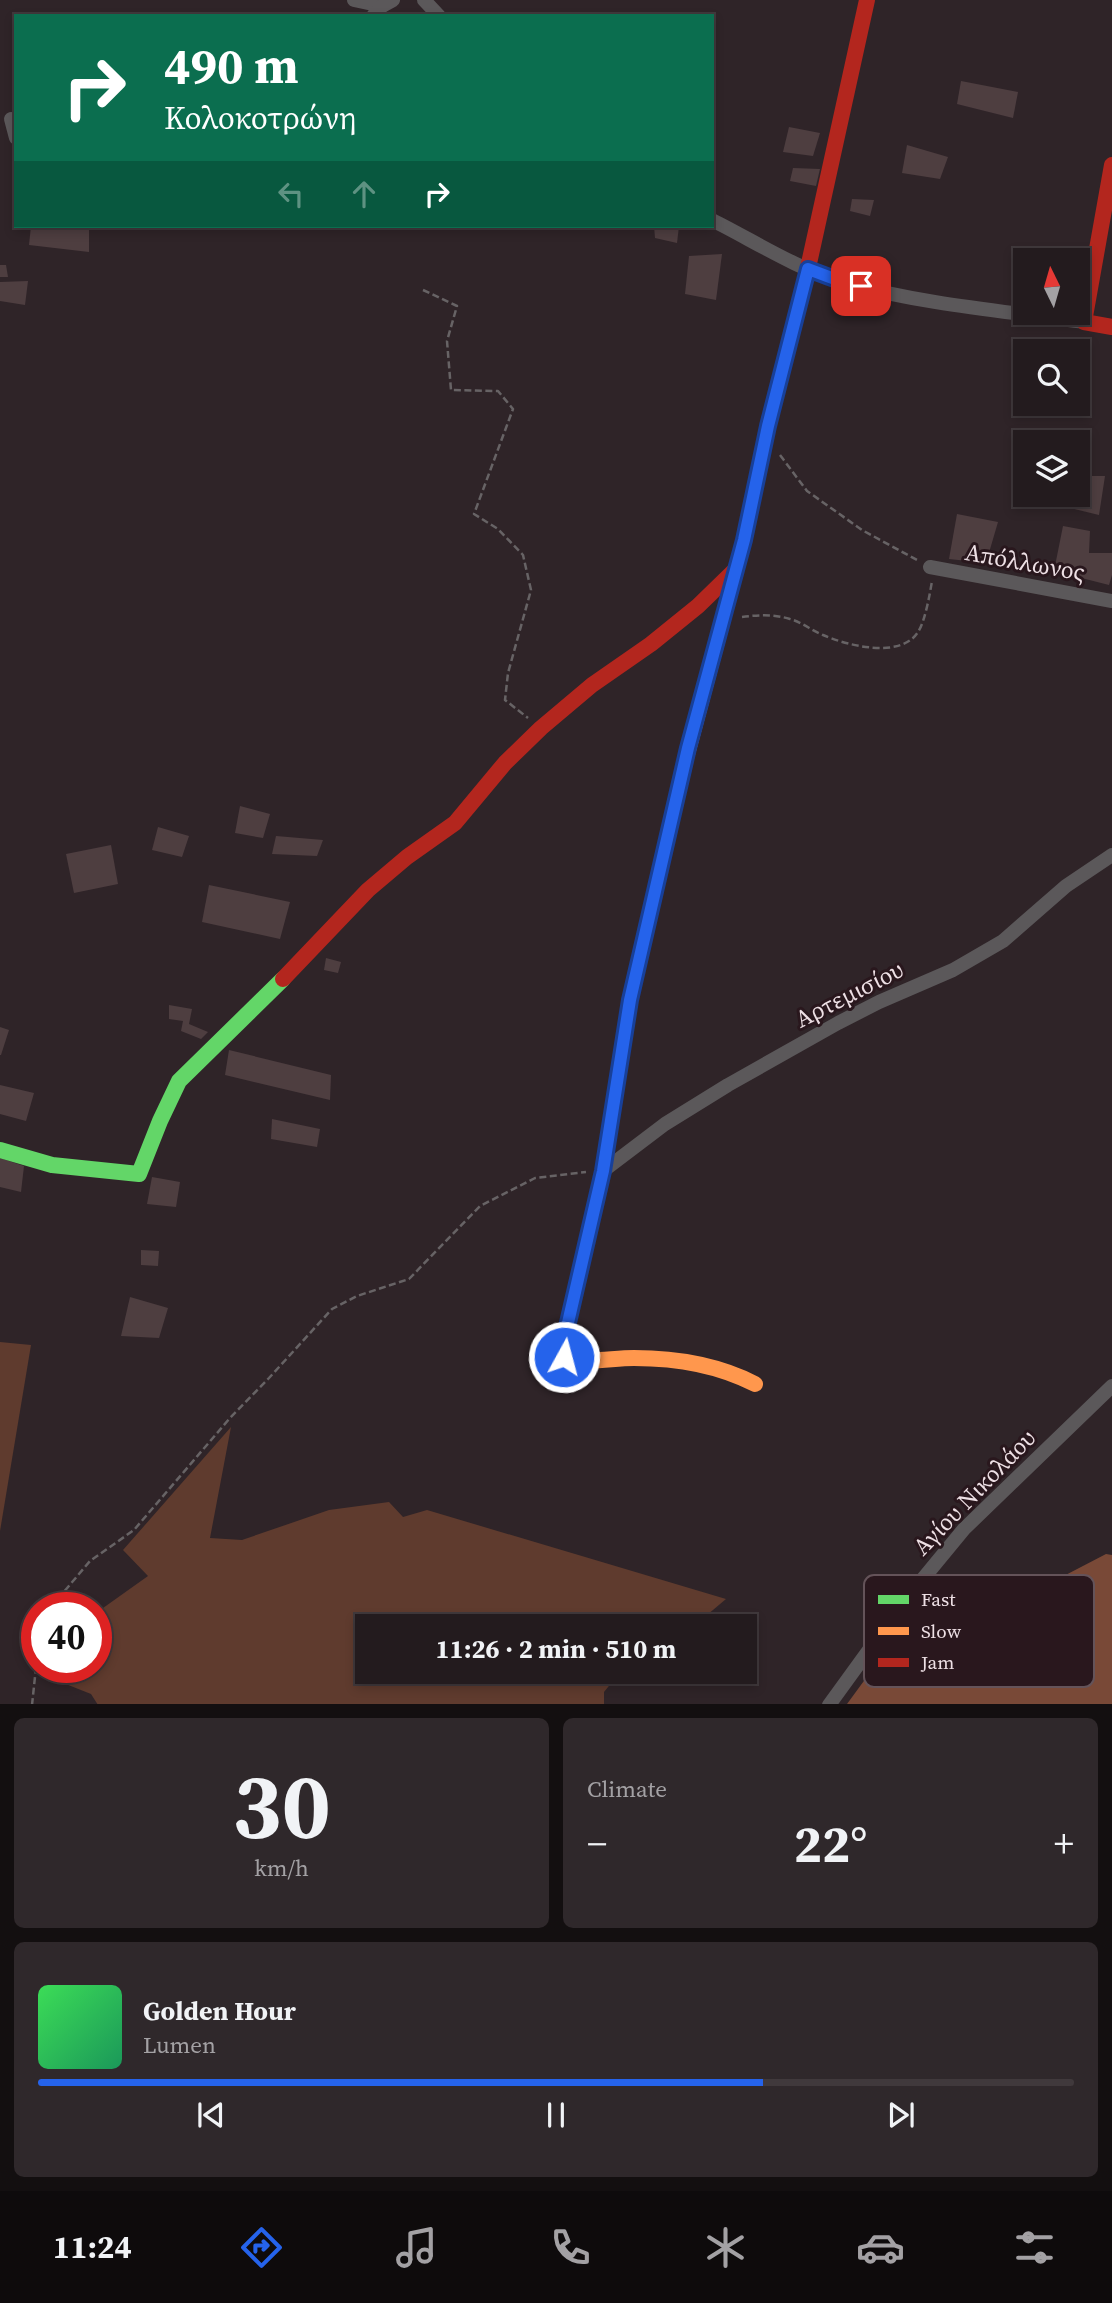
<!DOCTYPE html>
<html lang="en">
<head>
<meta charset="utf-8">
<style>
	body { margin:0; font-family:"Source Serif 4",serif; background:#2f282b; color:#f1f3f6; height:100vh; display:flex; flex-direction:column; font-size:26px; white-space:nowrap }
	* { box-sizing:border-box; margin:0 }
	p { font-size:23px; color:#a3a1a4 }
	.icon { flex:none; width:38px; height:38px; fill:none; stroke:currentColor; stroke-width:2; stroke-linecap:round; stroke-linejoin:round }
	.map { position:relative; height:1704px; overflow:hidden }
	.panel { display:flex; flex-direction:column; gap:14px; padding:14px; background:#130f10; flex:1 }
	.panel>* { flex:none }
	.top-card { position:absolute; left:14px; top:14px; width:700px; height:214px; border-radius:0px; box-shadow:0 4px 10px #0003,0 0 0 2px #40393c; background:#0b6e4f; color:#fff; overflow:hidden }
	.needle { width:46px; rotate:355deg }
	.buttons { position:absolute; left:1013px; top:248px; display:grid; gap:14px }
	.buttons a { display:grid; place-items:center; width:77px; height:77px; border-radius:0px; background:#231b1e; box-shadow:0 4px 10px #0003,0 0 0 2px #40393c; font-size:35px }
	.speed { position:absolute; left:21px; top:1592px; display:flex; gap:14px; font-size:35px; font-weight:700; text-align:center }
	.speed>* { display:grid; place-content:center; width:91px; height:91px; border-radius:50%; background:#231b1e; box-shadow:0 4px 10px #0003,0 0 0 2px #40393c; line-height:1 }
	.speed .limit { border:10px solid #d22; background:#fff; color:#111 }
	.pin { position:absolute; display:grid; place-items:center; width:60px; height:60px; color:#fff; margin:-30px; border-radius:14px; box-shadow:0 4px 10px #0006 }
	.me { position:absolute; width:77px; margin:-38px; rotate:7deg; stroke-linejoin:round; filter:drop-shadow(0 0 5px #0008) }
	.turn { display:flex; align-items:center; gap:24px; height:147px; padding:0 35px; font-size:32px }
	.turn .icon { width:91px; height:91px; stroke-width:2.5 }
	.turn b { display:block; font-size:49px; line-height:60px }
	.lanes { display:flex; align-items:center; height:66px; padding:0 35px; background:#0003; justify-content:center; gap:35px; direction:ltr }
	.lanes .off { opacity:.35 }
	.big { font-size:52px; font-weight:700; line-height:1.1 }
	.panel .card { flex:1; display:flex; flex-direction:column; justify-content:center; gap:10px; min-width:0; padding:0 24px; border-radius:10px; background:#2f282b }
	.panel .dial { align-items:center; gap:0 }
	.dial b { font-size:91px; line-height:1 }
	.song { display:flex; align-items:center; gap:21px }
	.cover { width:84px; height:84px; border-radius:10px; background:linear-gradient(135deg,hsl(130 70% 55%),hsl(150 70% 35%)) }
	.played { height:7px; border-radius:4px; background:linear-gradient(90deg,#2563eb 70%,#40393c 70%) }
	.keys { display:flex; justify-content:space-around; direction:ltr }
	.heat { display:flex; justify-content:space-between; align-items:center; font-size:38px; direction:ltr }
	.panel .tiles { flex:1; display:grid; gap:14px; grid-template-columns:1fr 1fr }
	.card:last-child { grid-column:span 2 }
	.trip { position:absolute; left:355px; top:1614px; width:402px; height:70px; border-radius:0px; background:#231b1e; box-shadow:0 4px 10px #0003,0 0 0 2px #40393c; font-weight:700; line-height:70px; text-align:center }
	.tab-bar { display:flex; height:112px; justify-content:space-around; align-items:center; background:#0e0b0c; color:#a3a1a4 }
	.tab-bar .icon { width:49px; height:49px }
	.tab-bar .on { color:#2563eb }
	.tab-bar b { font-size:32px; color:#f1f3f6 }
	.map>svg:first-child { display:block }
</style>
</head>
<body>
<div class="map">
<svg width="1112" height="1705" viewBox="0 0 1112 1705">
	<rect width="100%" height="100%" fill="#2f2428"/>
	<g fill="#5f3b2e">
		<path d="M0,1342L31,1345L0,1531Z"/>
		<path d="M231,1427L210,1538L242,1540L329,1510L389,1502L403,1517L427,1510L726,1599L694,1626H368V1671H652L649,1674L617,1676L604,1692V1704L98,1705L91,1694L48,1677L54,1668H96V1613L148,1576L123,1550Z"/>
	</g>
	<path fill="#794937" d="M1106,1554L1112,1555V1704H847L910,1618L973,1639L986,1604L1048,1616L1056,1580Z"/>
	<g fill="#4e3e40">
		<path d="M961,81L1018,92L1013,118L957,104Z"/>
		<path d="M789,127L820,133L813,156L783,152Z"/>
		<path d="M907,145L948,157L940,179L902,173Z"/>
		<path d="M793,168L820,169L816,186L790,181Z"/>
		<path d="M852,199L874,200L870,216L850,211Z"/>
		<path d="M31,226H56L89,230V252L29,245Z"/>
		<path d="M654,226H679L677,243L655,238Z"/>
		<path d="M722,254L716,300L685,294L689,256Z"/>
		<path d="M0,265H6L8,277H0Z"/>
		<path d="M28,281L25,305L0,301V282Z"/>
		<path d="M1078,476H1105L1099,515L1066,507L1068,495H1078Z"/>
		<path d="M957,514L998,522L986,563L949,559Z"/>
		<path d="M1063,526L1090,531L1089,553H1112V575L1109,585L1054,571Z"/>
		<path d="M240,806L270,814L263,838L235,833Z"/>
		<path d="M158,827L189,836L182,857L152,850Z"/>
		<path d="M276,836L323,840L317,856L272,854Z"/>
		<path d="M111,845L118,884L74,893L66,854Z"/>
		<path d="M209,885L290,902L280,939L202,922Z"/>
		<path d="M326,958L341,962L338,973L324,970Z"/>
		<path d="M169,1005L192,1009L189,1024L208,1032L201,1039L181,1031L183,1021L169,1019Z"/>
		<path d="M0,1027L9,1030L1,1055H0Z"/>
		<path d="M229,1050L331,1075L330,1100L225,1075Z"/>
		<path d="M0,1085L34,1093L26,1121L0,1114Z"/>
		<path d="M272,1119L320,1129L317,1147L271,1139Z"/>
		<path d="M0,1158L24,1166L21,1192L0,1187Z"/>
		<path d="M152,1177L180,1182L176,1207L147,1204Z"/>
		<path d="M141,1250L159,1251L158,1266L141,1265Z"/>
		<path d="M130,1297L168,1308L159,1338L121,1336Z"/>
	</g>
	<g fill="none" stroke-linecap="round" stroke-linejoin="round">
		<g stroke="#676365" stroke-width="2.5" stroke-dasharray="7 3.5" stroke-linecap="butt">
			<path d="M423,290L457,306L447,341L451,390L498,391L513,409L474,514L498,529L523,555L531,590L508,673L505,700L528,718"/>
			<path d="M780,455L807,491L862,530L917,560"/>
			<path d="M742,617C757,615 774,614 790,619C802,622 812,631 823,635C848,646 901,659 918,632C925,622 930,593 932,581"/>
			<path d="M53,1608L57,1600L90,1561L134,1530L230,1418L269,1378L332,1309L357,1296L409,1279L480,1206L535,1178L586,1172"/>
			<path d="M32,1705L37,1658"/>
		</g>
		<g stroke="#5b585a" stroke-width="14">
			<path d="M354,0L382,6"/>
			<path d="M424,0L439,16"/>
			<path d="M373,16L382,6L393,0"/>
			<path d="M11,119L16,138"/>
			<path d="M712,220C754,241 797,269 842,282C920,304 1003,311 1084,322"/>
			<path d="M930,567L1112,601"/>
			<path d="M603,1171L665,1124L728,1085L838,1023L879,1002L953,970L1003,941L1066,886L1112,855"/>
			<path d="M829,1705L903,1603L964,1529L1112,1386"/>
		</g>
		<path stroke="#63d668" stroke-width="16" d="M0,1150L52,1165L139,1174L160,1121L179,1081L283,979"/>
		<g stroke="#ff974d" stroke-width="16">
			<path d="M687,754L744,540L768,426L806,277"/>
			<path d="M589,1232L564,1340V1357C588,1364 610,1358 634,1358C675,1358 718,1365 755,1384"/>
		</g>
		<g stroke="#b3261e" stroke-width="16">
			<path d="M1112,165L1084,322L1112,327"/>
			<path d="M806,277L867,0"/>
			<path d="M283,979L368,890L407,857L455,823L505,763L541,728L592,685L651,644L698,606L735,570"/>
			<path d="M589,1232L603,1171L630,1000L687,754"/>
		</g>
	</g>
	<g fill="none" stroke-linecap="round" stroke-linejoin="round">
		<defs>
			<path id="route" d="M564,1357V1340L603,1171L630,1000L688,748L744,540L768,426L808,269L840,281L861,286"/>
		</defs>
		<use href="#route" stroke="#184099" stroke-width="18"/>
		<use href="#route" stroke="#2563eb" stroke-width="12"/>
	</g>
	<g text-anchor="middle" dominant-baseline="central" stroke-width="6" stroke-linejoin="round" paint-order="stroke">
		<g font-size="24" fill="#eee0e5" stroke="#29171d">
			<text transform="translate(1025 562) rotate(10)">Απόλλωνος</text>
			<text transform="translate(849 994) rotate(-27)">Αρτεμισίου</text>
			<text transform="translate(974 1492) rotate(-46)">Αγίου Νικολάου</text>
		</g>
	</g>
	<rect x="864" y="1575" width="230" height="112" rx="10" fill="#29171d" stroke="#645359" stroke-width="2"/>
	<rect x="878" y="1595" width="31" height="9" fill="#63d668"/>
	<rect x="878" y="1627" width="31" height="8" fill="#ff974d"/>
	<rect x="878" y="1658" width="31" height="9" fill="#b3261e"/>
	<g font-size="19" fill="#eee0e5">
		<text x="921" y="1606">Fast</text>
		<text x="921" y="1638">Slow</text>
		<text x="921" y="1669">Jam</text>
	</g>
</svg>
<div class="buttons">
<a><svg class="needle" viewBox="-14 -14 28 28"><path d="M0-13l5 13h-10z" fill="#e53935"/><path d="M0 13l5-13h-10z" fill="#a3a1a4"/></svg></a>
<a><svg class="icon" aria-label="search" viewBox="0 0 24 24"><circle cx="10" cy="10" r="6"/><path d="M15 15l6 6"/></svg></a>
<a><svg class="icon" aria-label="layers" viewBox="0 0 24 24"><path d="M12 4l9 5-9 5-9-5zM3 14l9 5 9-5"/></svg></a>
</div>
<div class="speed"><div class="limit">40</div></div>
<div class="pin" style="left:861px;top:286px;background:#d93025"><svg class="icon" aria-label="arrive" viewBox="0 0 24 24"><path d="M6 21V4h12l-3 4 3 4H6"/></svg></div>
<svg class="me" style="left:564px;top:1357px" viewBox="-20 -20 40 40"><circle r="17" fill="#2563eb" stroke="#fff" stroke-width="3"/><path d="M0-11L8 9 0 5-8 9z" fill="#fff"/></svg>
<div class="trip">11:26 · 2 min · 510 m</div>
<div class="top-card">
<div class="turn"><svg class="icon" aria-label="right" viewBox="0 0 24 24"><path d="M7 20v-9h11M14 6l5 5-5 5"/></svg><div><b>490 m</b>Κολοκοτρώνη</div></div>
<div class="lanes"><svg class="icon off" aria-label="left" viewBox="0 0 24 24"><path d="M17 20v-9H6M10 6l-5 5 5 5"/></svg><svg class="icon off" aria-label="ahead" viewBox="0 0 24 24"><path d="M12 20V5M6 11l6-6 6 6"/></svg><svg class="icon" aria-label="right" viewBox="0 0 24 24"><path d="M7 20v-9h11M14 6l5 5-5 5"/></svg></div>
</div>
</div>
<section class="panel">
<div class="tiles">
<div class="card dial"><b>30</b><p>km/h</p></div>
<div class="card"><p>Climate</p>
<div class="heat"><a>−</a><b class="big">22°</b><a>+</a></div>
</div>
<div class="card">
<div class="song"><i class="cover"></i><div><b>Golden Hour</b><p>Lumen</p></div></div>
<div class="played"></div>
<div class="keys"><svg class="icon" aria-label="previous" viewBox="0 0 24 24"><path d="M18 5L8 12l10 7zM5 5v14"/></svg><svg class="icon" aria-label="pause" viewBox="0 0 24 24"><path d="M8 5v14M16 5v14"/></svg><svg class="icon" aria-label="next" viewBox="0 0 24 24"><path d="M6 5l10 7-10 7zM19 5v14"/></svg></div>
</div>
</div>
</section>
<nav class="tab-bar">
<b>11:24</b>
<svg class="icon on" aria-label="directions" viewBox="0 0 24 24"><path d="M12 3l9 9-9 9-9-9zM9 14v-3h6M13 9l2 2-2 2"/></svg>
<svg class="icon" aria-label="music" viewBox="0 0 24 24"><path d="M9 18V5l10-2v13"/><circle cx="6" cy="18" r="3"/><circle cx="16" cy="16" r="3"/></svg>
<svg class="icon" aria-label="phone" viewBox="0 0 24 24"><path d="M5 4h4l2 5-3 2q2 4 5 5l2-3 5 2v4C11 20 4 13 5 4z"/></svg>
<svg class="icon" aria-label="climate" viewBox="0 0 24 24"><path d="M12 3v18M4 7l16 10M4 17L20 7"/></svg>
<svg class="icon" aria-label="car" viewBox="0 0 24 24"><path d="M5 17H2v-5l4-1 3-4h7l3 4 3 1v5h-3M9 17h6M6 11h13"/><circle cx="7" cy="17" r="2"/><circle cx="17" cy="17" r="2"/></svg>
<svg class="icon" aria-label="filters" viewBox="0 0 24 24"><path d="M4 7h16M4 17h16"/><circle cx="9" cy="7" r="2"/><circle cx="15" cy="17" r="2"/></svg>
</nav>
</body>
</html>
